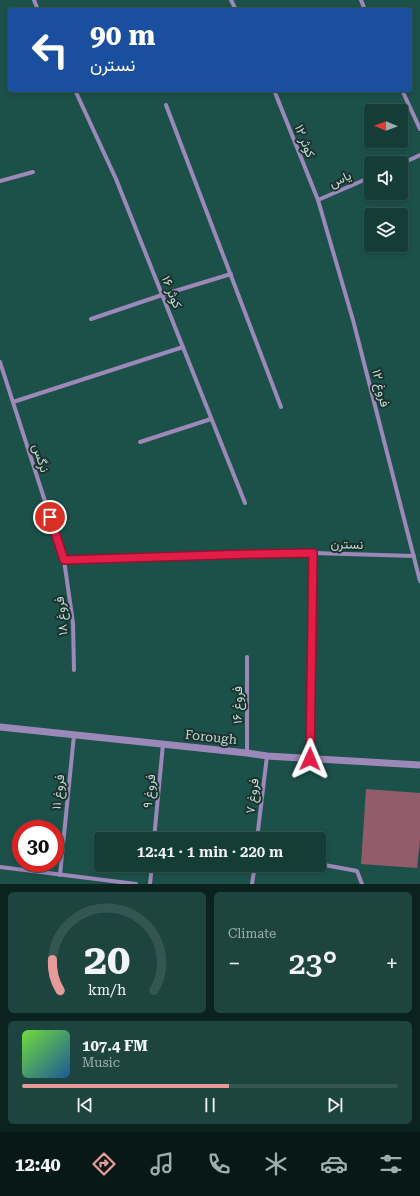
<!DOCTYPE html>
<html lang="en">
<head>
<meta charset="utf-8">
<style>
	body { margin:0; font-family:"Roboto Serif",Vazirmatn,serif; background:#1e4440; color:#f1f3f6; height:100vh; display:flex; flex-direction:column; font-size:15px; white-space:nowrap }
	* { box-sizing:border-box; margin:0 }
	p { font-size:13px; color:#9daeae }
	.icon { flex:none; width:22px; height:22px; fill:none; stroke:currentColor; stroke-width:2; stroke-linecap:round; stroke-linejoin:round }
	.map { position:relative; height:884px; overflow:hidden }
	.sheet { display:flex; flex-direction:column; gap:8px; padding:8px; background:#0c221f; flex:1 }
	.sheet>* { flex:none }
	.hud { position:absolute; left:8px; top:8px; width:404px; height:84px; border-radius:4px; box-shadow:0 2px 6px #0003,0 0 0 1px #345653; background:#1a4fa0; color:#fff; overflow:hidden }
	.needle { width:26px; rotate:271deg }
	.tools { position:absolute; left:364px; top:104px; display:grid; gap:8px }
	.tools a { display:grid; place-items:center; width:44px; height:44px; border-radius:4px; background:#153d38; box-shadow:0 2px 6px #0003,0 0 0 1px #345653; font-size:20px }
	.speed { position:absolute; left:12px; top:820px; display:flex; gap:8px; font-size:20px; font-weight:700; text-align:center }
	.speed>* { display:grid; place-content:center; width:52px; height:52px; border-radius:50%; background:#153d38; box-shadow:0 2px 6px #0003,0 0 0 1px #345653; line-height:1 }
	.speed .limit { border:6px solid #d22; background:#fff; color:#111 }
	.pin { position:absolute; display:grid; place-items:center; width:34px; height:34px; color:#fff; margin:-17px; border:2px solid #fff; border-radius:50%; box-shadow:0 1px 4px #0007 }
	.me { position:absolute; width:44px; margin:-22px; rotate:1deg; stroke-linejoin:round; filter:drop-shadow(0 0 3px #0008) }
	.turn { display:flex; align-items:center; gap:14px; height:84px; padding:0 16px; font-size:18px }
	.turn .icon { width:52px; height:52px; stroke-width:2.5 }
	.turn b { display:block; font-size:28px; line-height:34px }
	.big { font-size:30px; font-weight:600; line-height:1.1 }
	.sheet .card { flex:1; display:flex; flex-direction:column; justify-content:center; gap:6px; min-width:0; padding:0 14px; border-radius:6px; background:#1e4440 }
	.sheet .dial { align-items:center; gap:0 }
	.dial svg { height:104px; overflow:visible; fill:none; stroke:#345653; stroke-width:7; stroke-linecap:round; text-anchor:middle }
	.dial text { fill:#f1f3f6; stroke:none }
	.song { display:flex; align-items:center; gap:12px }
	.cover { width:48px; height:48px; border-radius:6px; background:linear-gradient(135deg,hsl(100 70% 55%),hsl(210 70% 35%)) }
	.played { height:4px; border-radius:2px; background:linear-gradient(90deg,#e69b98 55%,#345653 55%) }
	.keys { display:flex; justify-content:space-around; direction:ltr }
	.heat { display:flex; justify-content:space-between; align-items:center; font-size:22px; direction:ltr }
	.sheet .tiles { flex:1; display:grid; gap:8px; grid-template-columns:1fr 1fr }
	.card:last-child { grid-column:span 2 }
	.trip { position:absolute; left:94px; top:832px; width:232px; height:40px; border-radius:4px; background:#153d38; box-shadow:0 2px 6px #0003,0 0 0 1px #345653; font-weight:600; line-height:40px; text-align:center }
	.tabs { display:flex; height:64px; justify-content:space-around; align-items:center; background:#081816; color:#9daeae }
	.tabs .icon { width:28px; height:28px }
	.tabs .selected { color:#e69b98 }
	.tabs b { font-size:18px; color:#f1f3f6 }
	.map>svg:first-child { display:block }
</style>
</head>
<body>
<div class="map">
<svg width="420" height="884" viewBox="0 0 420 884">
	<rect width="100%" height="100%" fill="#1c514a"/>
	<path fill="#935c6a" d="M366,789L420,793V840L417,868L361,864Z"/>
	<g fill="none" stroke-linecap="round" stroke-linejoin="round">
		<g stroke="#9d88ba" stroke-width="4">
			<path d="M34,0L38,10"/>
			<path d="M231,0L236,10"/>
			<path d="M361,0L365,10"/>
			<path d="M75,90L116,179L245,503"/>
			<path d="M274,90L318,200L353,320L420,581"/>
			<path d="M402,90L420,129"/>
			<path d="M166,105L281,407"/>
			<path d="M401,164L420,155"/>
			<path d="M0,181L33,172"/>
			<path d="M318,200L371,177"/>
			<path d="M91,319L162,295L231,274"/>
			<path d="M0,362L64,560L73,623L74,670"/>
			<path d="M13,402L183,347"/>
			<path d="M140,442L211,419"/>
			<path d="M64,560L249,554L313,553L414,556"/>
			<path d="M247,753V657"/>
			<path d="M310,759L313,553"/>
			<path d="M154,839L163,744"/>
			<path d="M257,839L267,756"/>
			<path d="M319,864L357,871L362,884"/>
			<path d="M0,867L136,884"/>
			<path d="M60,875L74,735"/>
			<path d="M150,884L152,865"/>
			<path d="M252,884L255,865"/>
		</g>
		<path stroke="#9d88ba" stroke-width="7" d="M0,727L247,753L267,756L420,765"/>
	</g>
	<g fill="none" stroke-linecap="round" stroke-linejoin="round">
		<defs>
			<path id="route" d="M50,517L64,560L249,554L313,553L310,759"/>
		</defs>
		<use href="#route" stroke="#92132f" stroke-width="10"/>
		<use href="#route" stroke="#e11d48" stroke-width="7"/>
	</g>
	<g text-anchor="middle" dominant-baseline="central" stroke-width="4" stroke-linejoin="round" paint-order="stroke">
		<g font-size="13" fill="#c0dad5" stroke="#1c322e">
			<text transform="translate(305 141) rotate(68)">کوثر ۱۲</text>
			<text transform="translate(340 179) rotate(-24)">یاس</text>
			<text transform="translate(172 292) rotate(68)">کوثر ۱۶</text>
			<text transform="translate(381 388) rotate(76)">فروغ ۱۲</text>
			<text transform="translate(41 458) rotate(72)">نرگس</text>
			<text transform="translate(347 544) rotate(2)">نسترن</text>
			<text transform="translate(61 616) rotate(-96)">فروغ ۱۸</text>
			<text transform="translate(237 705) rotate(-90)">فروغ ۱۶</text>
			<text transform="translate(211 737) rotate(6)">Forough</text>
			<text transform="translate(149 791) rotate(-84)">فروغ ۹</text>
			<text transform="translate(58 792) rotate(-84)">فروغ ۱۱</text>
			<text transform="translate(252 796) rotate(-83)">فروغ ۷</text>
		</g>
	</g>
</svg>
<div class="tools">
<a><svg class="needle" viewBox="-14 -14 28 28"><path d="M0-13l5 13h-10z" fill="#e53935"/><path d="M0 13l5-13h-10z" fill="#9daeae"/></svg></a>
<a><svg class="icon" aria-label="sound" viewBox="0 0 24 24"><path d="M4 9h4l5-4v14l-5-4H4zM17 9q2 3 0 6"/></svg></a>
<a><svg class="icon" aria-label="layers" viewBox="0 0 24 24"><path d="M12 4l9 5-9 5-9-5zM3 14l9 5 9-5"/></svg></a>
</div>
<div class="speed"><div class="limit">30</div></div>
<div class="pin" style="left:50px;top:517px;background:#d93025"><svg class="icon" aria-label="arrive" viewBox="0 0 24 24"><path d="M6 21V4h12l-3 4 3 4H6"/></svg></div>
<svg class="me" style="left:310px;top:759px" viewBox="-20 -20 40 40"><path d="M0-17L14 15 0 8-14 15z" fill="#e11d48" stroke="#fff" stroke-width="4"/></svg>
<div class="trip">12:41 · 1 min · 220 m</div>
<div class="hud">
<div class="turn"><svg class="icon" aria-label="left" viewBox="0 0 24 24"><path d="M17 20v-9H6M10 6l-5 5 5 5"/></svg><div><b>90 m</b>نسترن</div></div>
</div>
</div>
<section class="sheet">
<div class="tiles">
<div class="card dial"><svg viewBox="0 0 100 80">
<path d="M14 69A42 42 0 1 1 86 69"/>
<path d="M14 69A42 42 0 0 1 8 45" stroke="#e69b98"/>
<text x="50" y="56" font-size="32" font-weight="700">20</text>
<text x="50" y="72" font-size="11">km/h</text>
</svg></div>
<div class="card"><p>Climate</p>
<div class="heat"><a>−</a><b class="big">23°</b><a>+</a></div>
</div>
<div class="card">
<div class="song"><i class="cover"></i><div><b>107.4 FM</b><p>Music</p></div></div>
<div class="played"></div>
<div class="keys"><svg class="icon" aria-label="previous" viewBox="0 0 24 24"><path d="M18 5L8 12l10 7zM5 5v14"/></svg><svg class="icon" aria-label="pause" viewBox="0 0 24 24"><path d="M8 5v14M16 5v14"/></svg><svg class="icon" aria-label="next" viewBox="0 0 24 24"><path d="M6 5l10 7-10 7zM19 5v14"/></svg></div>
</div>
</div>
</section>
<nav class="tabs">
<b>12:40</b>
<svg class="icon selected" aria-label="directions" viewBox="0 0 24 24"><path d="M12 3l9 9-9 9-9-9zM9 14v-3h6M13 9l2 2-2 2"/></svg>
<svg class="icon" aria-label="music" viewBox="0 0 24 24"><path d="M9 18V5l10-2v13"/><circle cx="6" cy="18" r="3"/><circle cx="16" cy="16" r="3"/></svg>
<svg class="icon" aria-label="phone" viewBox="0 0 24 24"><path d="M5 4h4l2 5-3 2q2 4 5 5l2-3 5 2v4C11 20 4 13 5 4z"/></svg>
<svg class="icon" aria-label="climate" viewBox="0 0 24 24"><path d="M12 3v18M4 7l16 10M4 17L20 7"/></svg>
<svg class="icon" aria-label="car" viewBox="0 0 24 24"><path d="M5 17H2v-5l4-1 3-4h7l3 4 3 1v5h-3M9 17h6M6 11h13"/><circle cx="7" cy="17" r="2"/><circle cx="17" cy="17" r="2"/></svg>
<svg class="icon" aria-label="filters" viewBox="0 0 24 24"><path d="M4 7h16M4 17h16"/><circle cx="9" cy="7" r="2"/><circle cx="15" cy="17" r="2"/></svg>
</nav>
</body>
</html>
